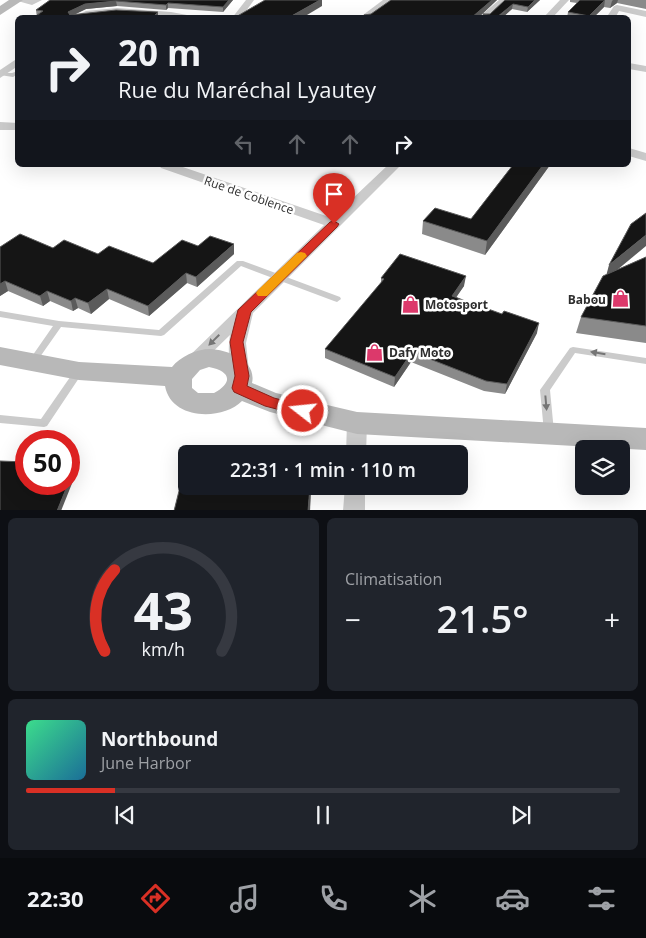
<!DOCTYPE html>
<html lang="fr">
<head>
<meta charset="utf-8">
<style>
	body { margin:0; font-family:"Open Sans",sans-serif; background:#20242c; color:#f1f3f6; height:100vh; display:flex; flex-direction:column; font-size:19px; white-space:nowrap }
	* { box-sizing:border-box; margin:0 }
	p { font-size:16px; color:#9ea1a6 }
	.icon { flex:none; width:28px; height:28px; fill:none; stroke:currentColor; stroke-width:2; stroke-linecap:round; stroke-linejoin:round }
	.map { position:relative; height:510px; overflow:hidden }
	.panel { display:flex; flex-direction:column; gap:8px; padding:8px; background:#0d0f14; flex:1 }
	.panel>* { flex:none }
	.top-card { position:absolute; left:15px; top:15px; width:616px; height:152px; border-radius:8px; box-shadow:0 5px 20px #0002; background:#171b24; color:#f1f3f6; overflow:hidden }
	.tools { position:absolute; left:575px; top:440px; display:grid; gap:10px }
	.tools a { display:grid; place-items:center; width:55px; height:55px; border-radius:8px; background:#171b24; box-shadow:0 5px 20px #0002; font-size:25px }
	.speed { position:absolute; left:15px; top:430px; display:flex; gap:10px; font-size:25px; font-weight:700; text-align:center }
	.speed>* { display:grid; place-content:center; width:65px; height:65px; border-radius:50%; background:#171b24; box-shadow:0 5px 20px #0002; line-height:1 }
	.speed .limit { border:8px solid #d22; background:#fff; color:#111 }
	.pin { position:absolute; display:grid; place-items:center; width:42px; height:42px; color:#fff; margin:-51px -21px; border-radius:50% 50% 50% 0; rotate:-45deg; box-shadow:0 0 5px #0007 }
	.pin .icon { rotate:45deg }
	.me { position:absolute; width:55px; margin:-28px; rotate:286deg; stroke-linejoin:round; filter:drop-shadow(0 0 4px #0008) }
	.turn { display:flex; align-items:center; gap:18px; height:105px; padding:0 20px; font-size:22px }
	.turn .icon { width:65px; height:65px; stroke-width:2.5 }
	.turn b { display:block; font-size:35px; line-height:42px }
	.lanes { display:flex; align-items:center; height:48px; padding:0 20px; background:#0003; justify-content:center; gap:25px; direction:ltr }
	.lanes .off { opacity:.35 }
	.big { font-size:38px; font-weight:600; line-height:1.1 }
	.panel .card { flex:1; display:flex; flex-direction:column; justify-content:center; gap:8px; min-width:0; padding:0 18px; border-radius:8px; background:#20242c }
	.panel .dial { align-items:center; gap:0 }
	.dial svg { height:130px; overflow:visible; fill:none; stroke:#363941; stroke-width:7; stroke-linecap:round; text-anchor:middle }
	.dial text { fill:#f1f3f6; stroke:none }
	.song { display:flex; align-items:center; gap:15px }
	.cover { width:60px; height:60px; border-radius:8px; background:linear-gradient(135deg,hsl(150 70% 55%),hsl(200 70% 35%)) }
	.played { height:5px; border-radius:2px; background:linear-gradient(90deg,#d93025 15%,#363941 15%) }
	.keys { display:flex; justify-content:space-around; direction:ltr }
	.heat { display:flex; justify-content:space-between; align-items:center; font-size:28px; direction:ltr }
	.panel .tiles { flex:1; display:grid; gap:8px; grid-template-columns:1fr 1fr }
	.card:last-child { grid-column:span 2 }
	.trip { position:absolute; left:178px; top:445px; width:290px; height:50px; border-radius:8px; background:#171b24; box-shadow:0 5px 20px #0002; font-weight:600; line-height:50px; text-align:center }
	.menu { display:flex; height:80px; justify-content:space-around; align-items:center; background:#090b0e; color:#9ea1a6 }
	.menu .icon { width:35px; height:35px }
	.menu .selected { color:#d93025 }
	.menu b { font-size:22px; color:#f1f3f6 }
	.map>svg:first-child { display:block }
</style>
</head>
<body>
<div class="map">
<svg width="646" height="511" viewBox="0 0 646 511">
	<rect width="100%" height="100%" fill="#fff"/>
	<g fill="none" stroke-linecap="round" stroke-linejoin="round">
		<g fill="#cbcbcb" fill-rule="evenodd">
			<path d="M18,71V74L13,77L0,75V73H12Z"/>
			<path d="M237,261H243L340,297L341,299L337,302L334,301L241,266L164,335L161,336L61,327L35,364H29L28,362L53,326L0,317V311L59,321L159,330Z"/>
			<path d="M573,347L646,358V364L575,353L550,390L554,432L552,435L549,436L546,435L544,432L540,390L570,348Z"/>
			<path d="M78,369L81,370L83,372L47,426L44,427L0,423V415L41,419L75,370Z"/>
		</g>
		<g fill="#cbcbcb" fill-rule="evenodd">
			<path d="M14,0H42L32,5Z"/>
			<path d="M246,0H254L241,18H232Z"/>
			<path d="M383,0H393L370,18H359Z"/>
			<path d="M499,0H508L488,18H478Z"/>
			<path d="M560,0H569L552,18H543Z"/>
			<path d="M617,5L646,11V17L619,11L615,18H606L614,6Z"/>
			<path d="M117,8L171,12L203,18L117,13L71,18L86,11Z"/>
			<path d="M18,58V66L0,78V70Z"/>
			<path d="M629,63L646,66V72L629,69Z"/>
			<path d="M0,122L18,123V130H0Z"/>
			<path d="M629,148L646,153V161L629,156Z"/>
			<path d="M159,165H177L332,218L388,165H401L253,313L246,343L249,371L246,376L240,377L234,376C228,365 228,346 230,335L196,368L190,370L184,368L181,364L324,225L161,168Z"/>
			<path d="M357,416L364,418L367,423L366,454H346L347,423L350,418Z"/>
			<path d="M345,486H365V511H343Z"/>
		</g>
		<g fill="#b8b8b8" fill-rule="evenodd">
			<path d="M9,0H23L0,15V6Z"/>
			<path d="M0,347L79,362L172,367C180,357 196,349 210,349C228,350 257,360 252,383L276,393L357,412L646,428V450L357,434L270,412L242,401C222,421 171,420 165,386L79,380L0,365ZM209,367C230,371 234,382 214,393H198L192,388V379L200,370Z"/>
		</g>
	</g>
	<g fill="#8a8a8a">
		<path d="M50,0H233L223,12L168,8L166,10L117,6L86,9L76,14L158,12V17L37,18L36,10Z"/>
		<path d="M391,0H497L478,18H364V15L371,14Z"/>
		<path d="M505,0H540L527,12L512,9L502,18H483V14H490Z"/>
		<path d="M570,0H646V9L617,3L610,8L604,7L593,18H567L568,12L577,3L570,2Z"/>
		<path d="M513,165H550L485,255L422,234L423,221L471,219Z"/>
		<path d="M0,247L53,248L153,263L234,254L197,287L187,283L149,316L109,299L91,314L78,308L73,311L50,301L43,306L8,291L0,296Z"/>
		<path d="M646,257V343L576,333L581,317L607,274Z"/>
		<path d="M381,278L464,286L456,297L537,333L505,394L484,391L411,362L394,387L325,358V349L381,283Z"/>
	</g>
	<g fill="#5b5b5b">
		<path d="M229,0H233L223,12V7Z"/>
		<path d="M320,0H322V6L302,18H288Z"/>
		<path d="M492,0H497L478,18H471Z"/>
		<path d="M535,0H540L527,12L528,7Z"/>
		<path d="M605,0L604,7L593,18H589V16Z"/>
		<path d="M613,0H618L617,3L610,8L612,1Z"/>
		<path d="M116,1L117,6L86,9L69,17L68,12L85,4Z"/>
		<path d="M168,3V8L166,10V5Z"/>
		<path d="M513,4L512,9L502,18H497Z"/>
		<path d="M158,12V18H152Z"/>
		<path d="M543,165H550L485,255L487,241Z"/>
		<path d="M646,235V246L605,280L609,265Z"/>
		<path d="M234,244V254L197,287L196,277Z"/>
		<path d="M186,273L187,283L149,316L148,306Z"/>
		<path d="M466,276L464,286L451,305L452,296Z"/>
		<path d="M5,281L8,291L0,296V284Z"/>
		<path d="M107,289L109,299L91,314L88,303Z"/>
		<path d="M47,291L50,301L43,306L40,296Z"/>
		<path d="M75,298L78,308L73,311L71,301Z"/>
		<path d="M539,323L537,333L505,394L507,384Z"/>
		<path d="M412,352L411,362L394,387L395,377Z"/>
		<path d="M75,466L77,471L61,511H57Z"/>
		<path d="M310,486H311V493L310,511H308Z"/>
	</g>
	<g fill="#151515" stroke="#5b5b5b">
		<path d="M50,0H229L223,7L168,3L166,5L116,1L85,4L68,12L70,15L116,10L158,12L152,18H62L37,15L43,11L36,10Z"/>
		<path d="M265,0H320L288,18H234Z"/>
		<path d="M391,0H492L471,18H375L364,15L371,14Z"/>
		<path d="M505,0H535L528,7L513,4L497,17L483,14H490Z"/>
		<path d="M580,0H605L589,16L568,12Z"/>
		<path d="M513,165H543L487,241L423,221L435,208L471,219Z"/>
		<path d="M646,213V235L609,265L631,224Z"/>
		<path d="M20,234L53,248L64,240L98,254L109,246L153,263L182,240L198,246L210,236L234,244L196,277L186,273L148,306L107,289L88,303L75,298L71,301L47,291L40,296L5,281L0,284V247Z"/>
		<path d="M400,254L466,276L452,296L502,314L504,311L539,323L507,384L486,381L412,352L395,377L325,349L384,279L381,278Z"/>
		<path d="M646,257V326L581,317L603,276Z"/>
		<path d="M0,461L26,462V484H68L57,511H0Z"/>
		<path d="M69,465L75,466L69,482Z"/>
		<path d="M184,471H186V486H310L308,511H174Z"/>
	</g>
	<defs><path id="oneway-solid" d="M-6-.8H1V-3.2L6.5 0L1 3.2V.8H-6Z" transform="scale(1.25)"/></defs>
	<g fill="#757575">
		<use href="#oneway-solid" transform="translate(214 340) rotate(135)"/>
		<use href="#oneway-solid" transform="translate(598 353) rotate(-171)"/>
		<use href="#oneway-solid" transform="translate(546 403) rotate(85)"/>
	</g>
	<path fill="#d93025" stroke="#8d1f18" d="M334,221L339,224L337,227L251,312L243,342L249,376L247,386L274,398L308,407L310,411L308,415L303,416L265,406L234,392L232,388L235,376L230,342L238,310L330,222Z"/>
	<path fill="#f59e0b" d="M301,252L305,253L307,256L267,296H258L256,293L258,290L297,253Z"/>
	<defs>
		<symbol id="shop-bare" viewBox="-9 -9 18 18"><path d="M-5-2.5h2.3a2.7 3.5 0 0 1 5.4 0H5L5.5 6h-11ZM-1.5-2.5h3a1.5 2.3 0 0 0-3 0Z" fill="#dc396b" stroke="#fff" stroke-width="2.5" paint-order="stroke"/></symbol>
	</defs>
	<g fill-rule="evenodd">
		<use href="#shop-bare" x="608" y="286" width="25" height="25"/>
		<use href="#shop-bare" x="398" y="292" width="25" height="25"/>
		<use href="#shop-bare" x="362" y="340" width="25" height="25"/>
	</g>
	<g text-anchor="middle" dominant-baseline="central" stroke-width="5" stroke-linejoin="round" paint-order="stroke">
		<g font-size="12" fill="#2e2e2e" stroke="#fff">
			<text transform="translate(249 195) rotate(19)">Rue de Coblence</text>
		</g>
		<g font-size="12" font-weight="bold" fill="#2e2e2e" stroke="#fff" text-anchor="start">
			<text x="606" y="299" text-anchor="end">Babou</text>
			<text x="425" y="304">Motosport</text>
			<text x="389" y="352">Dafy Moto</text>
		</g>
	</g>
</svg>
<div class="tools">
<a><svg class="icon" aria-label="layers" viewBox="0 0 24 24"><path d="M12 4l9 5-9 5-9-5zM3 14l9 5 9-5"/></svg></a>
</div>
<div class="speed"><div class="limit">50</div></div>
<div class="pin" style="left:334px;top:224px;background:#d93025"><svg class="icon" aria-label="arrive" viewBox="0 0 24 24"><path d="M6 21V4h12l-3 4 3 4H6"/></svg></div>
<svg class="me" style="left:303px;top:411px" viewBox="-20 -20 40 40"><circle r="17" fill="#d93025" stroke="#fff" stroke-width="3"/><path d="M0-11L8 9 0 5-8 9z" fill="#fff"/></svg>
<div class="trip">22:31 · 1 min · 110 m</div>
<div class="top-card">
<div class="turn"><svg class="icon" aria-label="right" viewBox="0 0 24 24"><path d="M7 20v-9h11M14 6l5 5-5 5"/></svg><div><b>20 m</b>Rue du Maréchal Lyautey</div></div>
<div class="lanes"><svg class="icon off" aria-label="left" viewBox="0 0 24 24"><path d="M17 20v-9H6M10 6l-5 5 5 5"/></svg><svg class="icon off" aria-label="ahead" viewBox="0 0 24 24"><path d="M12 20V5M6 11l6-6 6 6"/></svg><svg class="icon off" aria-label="ahead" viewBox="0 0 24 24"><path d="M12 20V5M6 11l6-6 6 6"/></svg><svg class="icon" aria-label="right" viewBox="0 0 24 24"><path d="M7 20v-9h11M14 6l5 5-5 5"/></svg></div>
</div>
</div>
<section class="panel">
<div class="tiles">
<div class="card dial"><svg viewBox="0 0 100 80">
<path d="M14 69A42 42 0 1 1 86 69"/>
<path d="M14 69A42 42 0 0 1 20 19" stroke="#d93025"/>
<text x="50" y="56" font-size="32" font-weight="700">43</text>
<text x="50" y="72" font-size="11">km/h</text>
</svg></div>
<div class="card"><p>Climatisation</p>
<div class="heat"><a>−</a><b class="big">21.5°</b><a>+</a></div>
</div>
<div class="card">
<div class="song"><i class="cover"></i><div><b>Northbound</b><p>June Harbor</p></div></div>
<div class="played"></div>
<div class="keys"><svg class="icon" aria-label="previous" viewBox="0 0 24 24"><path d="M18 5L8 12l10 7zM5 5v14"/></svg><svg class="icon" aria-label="pause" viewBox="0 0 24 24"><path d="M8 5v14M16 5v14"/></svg><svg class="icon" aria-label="next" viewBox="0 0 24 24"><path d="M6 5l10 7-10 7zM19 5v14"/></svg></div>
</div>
</div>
</section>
<nav class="menu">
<b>22:30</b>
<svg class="icon selected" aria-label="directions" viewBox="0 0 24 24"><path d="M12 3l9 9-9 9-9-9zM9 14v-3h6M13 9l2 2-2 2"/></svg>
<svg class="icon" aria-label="music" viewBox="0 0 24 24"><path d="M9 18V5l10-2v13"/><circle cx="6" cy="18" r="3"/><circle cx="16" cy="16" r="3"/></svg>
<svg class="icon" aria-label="phone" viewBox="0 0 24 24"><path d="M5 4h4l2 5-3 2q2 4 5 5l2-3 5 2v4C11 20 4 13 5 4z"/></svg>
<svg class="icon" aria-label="climate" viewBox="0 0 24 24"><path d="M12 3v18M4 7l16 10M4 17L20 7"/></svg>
<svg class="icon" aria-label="car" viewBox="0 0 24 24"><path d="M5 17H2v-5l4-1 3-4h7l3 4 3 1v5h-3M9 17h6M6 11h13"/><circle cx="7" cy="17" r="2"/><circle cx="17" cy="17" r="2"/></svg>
<svg class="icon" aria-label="filters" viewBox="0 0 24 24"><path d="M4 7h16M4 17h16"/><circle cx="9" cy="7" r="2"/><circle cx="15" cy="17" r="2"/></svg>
</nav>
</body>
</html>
